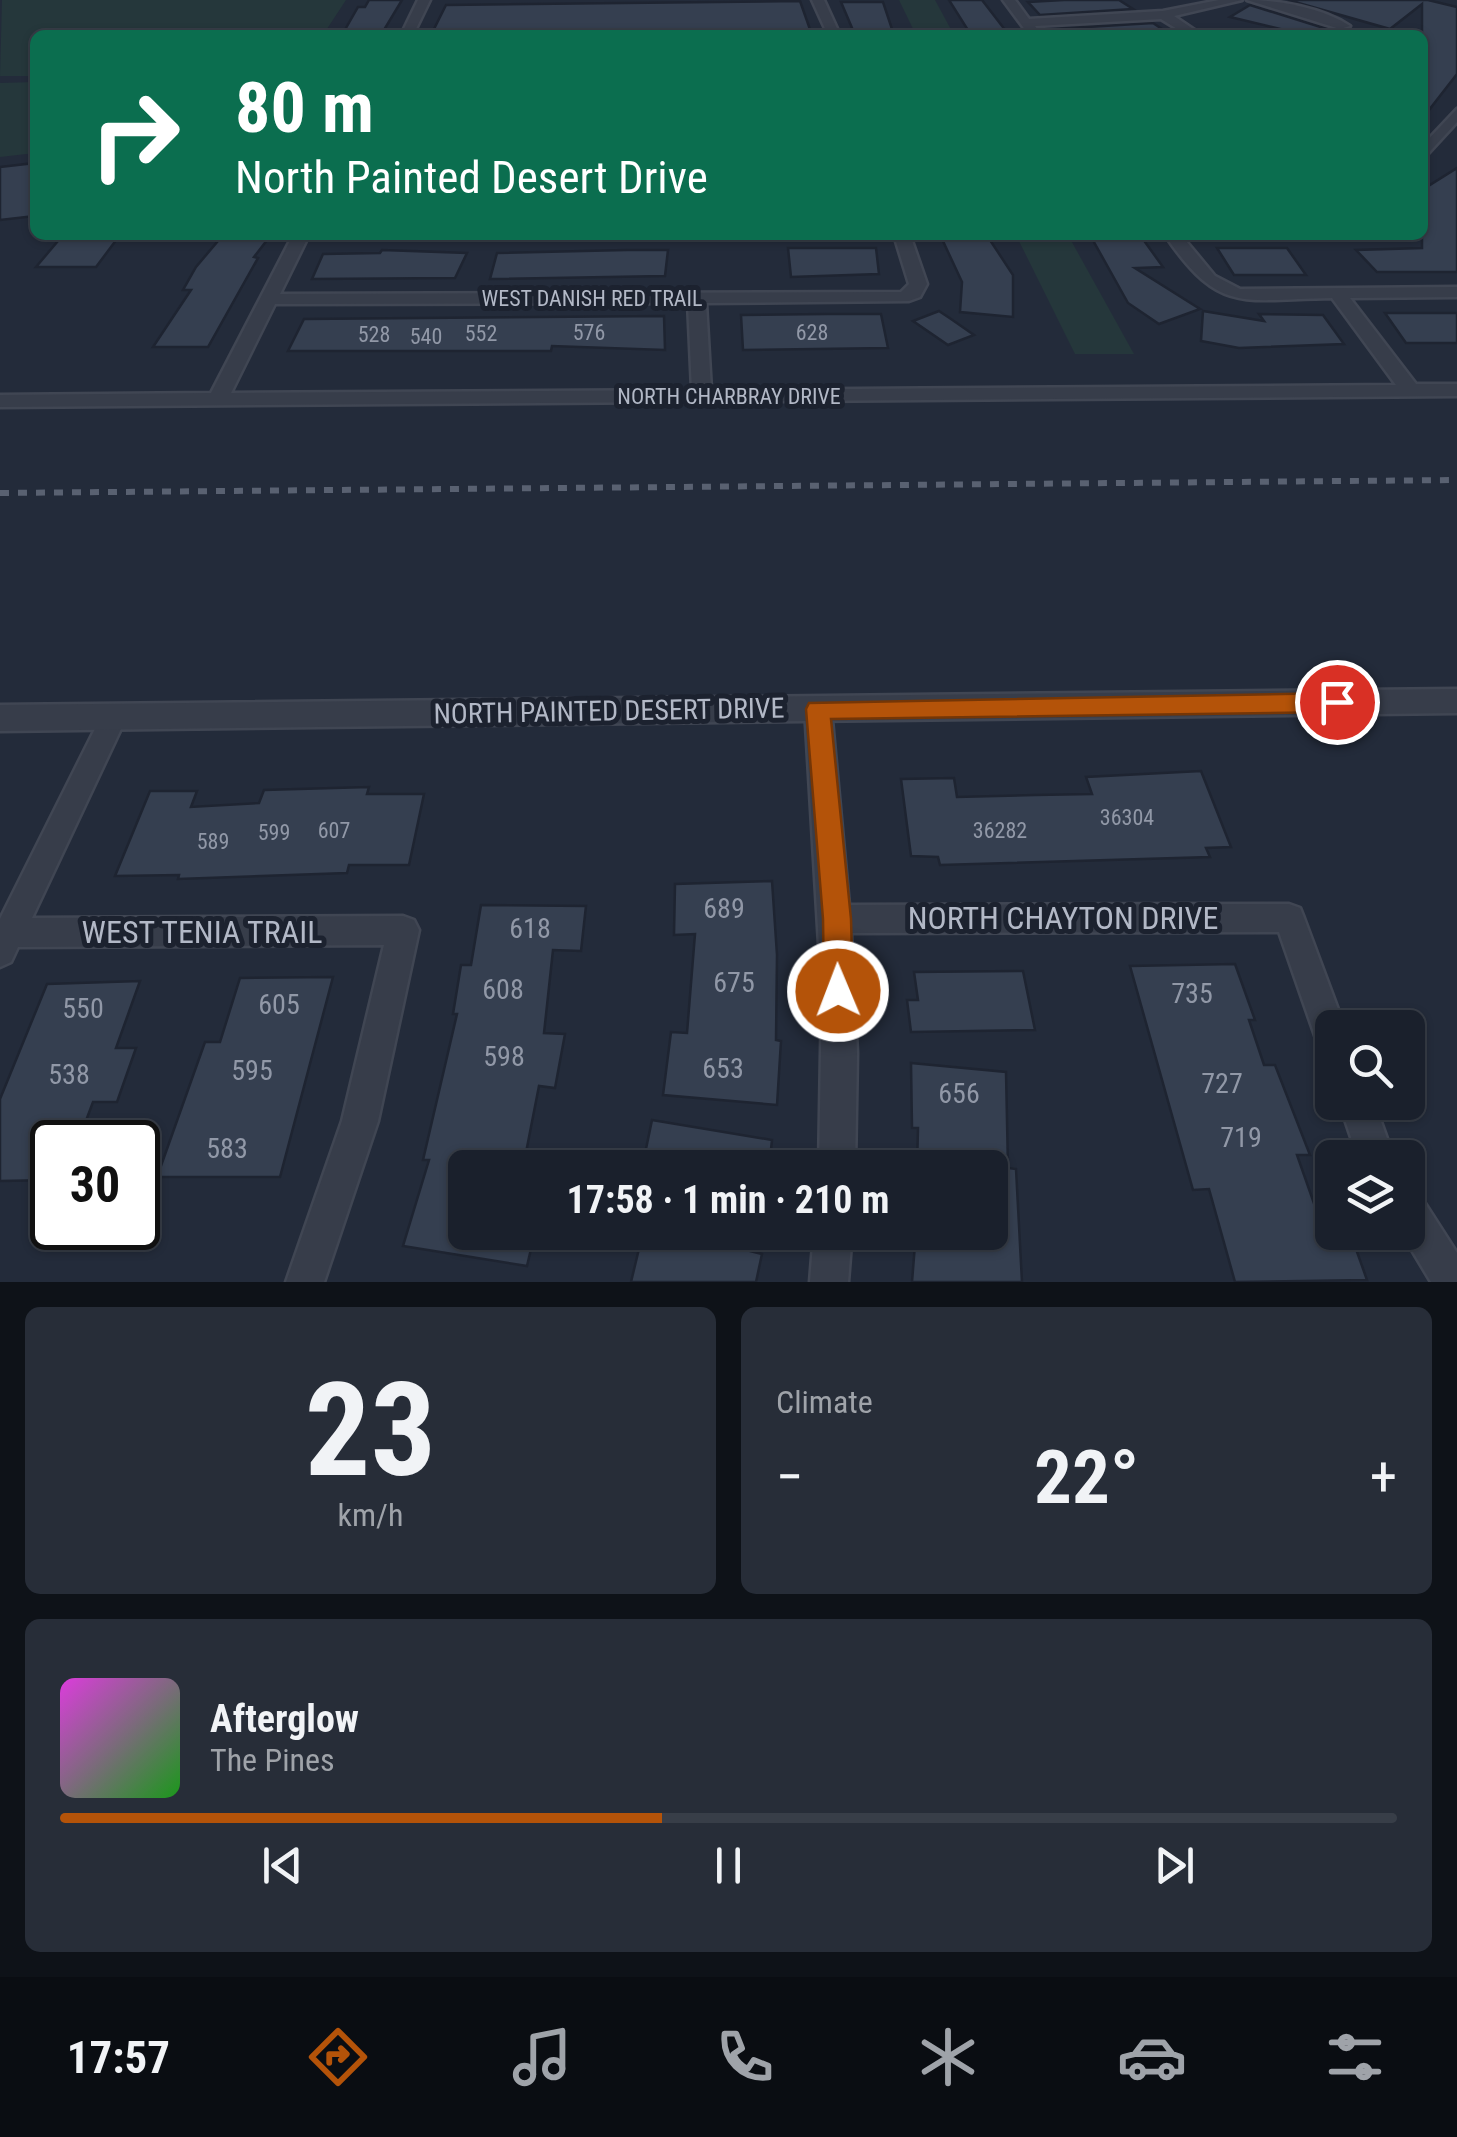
<!DOCTYPE html>
<html lang="en">
<head>
<meta charset="utf-8">
<style>
	body { margin:0; font-family:"Roboto Condensed",sans-serif; background:#272d38; color:#f1f3f6; height:100vh; display:flex; flex-direction:column; font-size:38px; white-space:nowrap }
	* { box-sizing:border-box; margin:0 }
	p { font-size:32px; color:#9fa3a9 }
	.icon { flex:none; width:55px; height:55px; fill:none; stroke:currentColor; stroke-width:2; stroke-linecap:round; stroke-linejoin:round }
	.map { position:relative; height:1282px; overflow:hidden }
	.sheet { display:flex; flex-direction:column; gap:25px; padding:25px; background:#0e1218; flex:1 }
	.sheet>* { flex:none }
	.top-card { position:absolute; left:30px; top:30px; width:1398px; height:210px; border-radius:15px; box-shadow:0 2px 8px #0004,0 0 0 2px #383e48; background:#0b6e4f; color:#fff; overflow:hidden }
	.fabs { position:absolute; left:1315px; top:1010px; display:grid; gap:20px }
	.fabs a { display:grid; place-items:center; width:110px; height:110px; border-radius:15px; background:#1a202c; box-shadow:0 2px 8px #0004,0 0 0 2px #383e48; font-size:50px }
	.speed { position:absolute; left:30px; top:1120px; display:flex; gap:20px; font-size:50px; font-weight:700; text-align:center }
	.speed>* { display:grid; place-content:center; width:130px; height:130px; border-radius:50%; background:#1a202c; box-shadow:0 2px 8px #0004,0 0 0 2px #383e48; line-height:1 }
	.speed .limit { border:5px solid #111; border-radius:15px; background:#fff; color:#111 }
	.pin { position:absolute; display:grid; place-items:center; width:85px; height:85px; color:#fff; margin:-42px; border:5px solid #fff; border-radius:50%; box-shadow:0 2px 10px #0007 }
	.me { position:absolute; width:110px; margin:-55px; rotate:359deg; stroke-linejoin:round; filter:drop-shadow(0 0 8px #0008) }
	.turn { display:flex; align-items:center; gap:35px; height:210px; padding:0 40px; font-size:45px }
	.turn .icon { width:130px; height:130px; stroke-width:2.5 }
	.turn b { display:block; font-size:70px; line-height:85px }
	.big { font-size:75px; font-weight:700; line-height:1.1 }
	.sheet .tile { flex:1; display:flex; flex-direction:column; justify-content:center; gap:15px; min-width:0; padding:0 35px; border-radius:15px; background:#272d38 }
	.sheet .dial { align-items:center; gap:0 }
	.dial b { font-size:130px; line-height:1 }
	.song { display:flex; align-items:center; gap:30px }
	.cover { width:120px; height:120px; border-radius:15px; background:linear-gradient(135deg,hsl(300 70% 55%),hsl(120 70% 35%)) }
	.played { height:10px; border-radius:5px; background:linear-gradient(90deg,#b45309 45%,#383e48 45%) }
	.keys { display:flex; justify-content:space-around; direction:ltr }
	.heat { display:flex; justify-content:space-between; align-items:center; font-size:55px; direction:ltr }
	.sheet .tiles { flex:1; display:grid; gap:25px; grid-template-columns:1fr 1fr }
	.tile:last-child { grid-column:span 2 }
	.trip { position:absolute; left:448px; top:1150px; width:560px; height:100px; border-radius:15px; background:#1a202c; box-shadow:0 2px 8px #0004,0 0 0 2px #383e48; font-weight:700; line-height:100px; text-align:center }
	.dock { display:flex; height:160px; justify-content:space-around; align-items:center; background:#0a0d12; color:#9fa3a9 }
	.dock .icon { width:70px; height:70px }
	.dock .active { color:#b45309 }
	.dock b { font-size:45px; color:#f1f3f6 }
	.map>svg:first-child { display:block }
</style>
</head>
<body>
<div class="map">
<svg width="1457" height="1282" viewBox="0 0 1457 1282">
	<rect width="100%" height="100%" fill="#232b3a"/>
	<g fill="#25373b">
		<path d="M346,0L323,35H35V76H0L2,0Z"/>
		<path d="M899,0H935L954,35H916Z"/>
		<path d="M35,82V153L0,157V83Z"/>
		<path d="M1016,235H1068L1134,354H1075Z"/>
	</g>
	<g fill="#353f50" stroke="#1e2431" stroke-width="2.5">
		<path d="M369,0H402L381,35H342L358,7H365Z"/>
		<path d="M949,0H982L1009,35H971Z"/>
		<path d="M1064,0H1119L1133,9L1040,15L1028,2Z"/>
		<path d="M1288,0H1428L1457,7V74L1422,119V4L1390,29Z"/>
		<path d="M800,1L812,35H431L446,5Z"/>
		<path d="M841,2H883L894,35H855Z"/>
		<path d="M1250,5L1327,29L1319,35H1305L1230,17Z"/>
		<path d="M1153,23L1171,35H1061L1054,29Z"/>
		<path d="M35,163V216L0,220V167Z"/>
		<path d="M1457,168V272H1377L1356,250L1422,248V190Z"/>
		<path d="M63,235H120L96,267H36Z"/>
		<path d="M223,235H271L254,257L258,258L208,347H153L191,290H183L196,267Z"/>
		<path d="M1090,235H1140L1163,267L1135,268L1200,309L1159,324L1128,303Z"/>
		<path d="M988,237L1013,275V317L960,312L962,282L942,239Z"/>
		<path d="M788,248H876L879,274L791,277Z"/>
		<path d="M1217,248H1287L1306,275H1234Z"/>
		<path d="M382,250L467,253L455,278L312,279L323,254L380,253Z"/>
		<path d="M627,250H668L665,276L490,279L497,253Z"/>
		<path d="M939,311L951,319L974,335L948,345L913,321Z"/>
		<path d="M1203,311L1264,321L1259,314L1323,315L1344,344L1239,348L1201,341Z"/>
		<path d="M1385,313H1457V343H1406Z"/>
		<path d="M827,314H881L888,348L743,350L741,315Z"/>
		<path d="M664,316L665,350L552,346L551,351H288L304,319Z"/>
		<path d="M1201,771L1231,847L1206,848L1210,857L940,865L938,857L911,856L901,779L954,778L957,797L1035,795L1092,794L1086,777Z"/>
		<path d="M369,787L367,794H424L409,865H349L347,873L178,879L179,875L115,876L150,791H197L191,807L259,803L264,790Z"/>
		<path d="M772,881L777,955L776,1040L781,1041L777,1105L663,1095L671,1032L687,1033L695,934L674,935L675,884Z"/>
		<path d="M481,905L586,906L581,951L553,950L544,1033L565,1034L555,1088L539,1086L523,1168L465,1164V1232H535L527,1266L403,1246L429,1160H423L457,1014H453L461,965H471Z"/>
		<path d="M1235,964L1255,1020H1249L1264,1065H1275L1310,1155H1297L1317,1212L1332,1211V1232H1350L1367,1280L1235,1282L1209,1189L1193,1190L1130,966Z"/>
		<path d="M1023,971L1035,1030L911,1032L907,1000H918L914,972Z"/>
		<path d="M333,977L280,1177H157L205,1042H220L240,978Z"/>
		<path d="M140,981L116,1048H136L117,1102H93L78,1142H52V1180L0,1181V1099L47,984Z"/>
		<path d="M911,1063L1006,1072L1008,1168L1016,1169L1022,1282H912L916,1232H990V1168H917L918,1128H912Z"/>
		<path d="M652,1120L772,1140L769,1168H642Z"/>
		<path d="M643,1232H675L762,1254L756,1282H631Z"/>
	</g>
	<g fill="none" stroke-linecap="round" stroke-linejoin="round">
		<defs>
			<g id="minor">
				<path d="M418,0H430L413,35H401Z"/>
				<path d="M812,0H824L840,35H828Z"/>
				<path d="M1003,0H1015L1029,19L1163,11L1219,0H1242L1174,16L1202,35H1187L1161,19L1035,26L1041,35H1029Z"/>
				<path d="M1247,0C1279,0 1323,8 1350,26L1340,29Z"/>
				<path d="M1457,109V122L1422,160V146Z"/>
				<path d="M293,235H309L280,294L901,292L909,284L894,235H910L927,284L920,297L909,301L706,303L711,390L1396,385L1332,298C1243,299 1220,316 1165,235H1181L1215,276L1240,289L1457,287V297L1350,298L1416,384H1457V396L0,407V395L211,393ZM688,303L692,390L231,393L275,304Z"/>
				<path d="M818,699L827,702L831,709L849,905L1289,904L1300,908L1304,918L1345,1028H1332V1054L1320,1050L1279,932L851,933L857,1053L855,1168H819L822,995L805,709L809,702Z"/>
				<path d="M114,705L123,709L127,716L32,918L403,916L414,920L419,930L378,1121L324,1282H286L342,1121L384,945L18,947L11,962L0,967V919L105,709Z"/>
				<path d="M1339,1102H1374L1394,1158H1358Z"/>
				<path d="M1408,1191L1421,1197L1457,1253V1282H1431L1401,1232H1408Z"/>
				<path d="M814,1232H852L848,1282H810Z"/>
			</g>
			<path id="tertiary" d="M1457,689V713L0,731V705Z"/>
		</defs>
		<use href="#minor" stroke="#404653" stroke-width="5"/>
		<use href="#tertiary" stroke="#404653" stroke-width="5"/>
		<use href="#minor" fill="#373d4a" fill-rule="evenodd"/>
		<use href="#tertiary" fill="#373d4a" fill-rule="evenodd"/>
		<path stroke="#596171" stroke-width="6" stroke-dasharray="9 9" stroke-linecap="butt" d="M0,493L1457,480"/>
	</g>
	<path fill="#b45309" stroke="#753606" stroke-width="2.5" d="M1337,693L1346,696L1349,702L1346,709L1337,712L831,719L851,919L853,991L849,1001L838,1005L828,1001L824,991L823,919L806,709L809,703Z"/>
	<g text-anchor="middle" dominant-baseline="central" stroke-width="10" stroke-linejoin="round" paint-order="stroke">
		<g font-size="22" fill="#b2b8c6" stroke="#1c222f">
			<text x="592" y="298">WEST DANISH RED TRAIL</text>
			<text x="729" y="396">NORTH CHARBRAY DRIVE</text>
		</g>
		<g font-size="22" fill="#9198a7">
			<text x="589" y="332">576</text>
			<text x="812" y="332">628</text>
			<text x="481" y="333">552</text>
			<text x="374" y="334">528</text>
			<text x="426" y="336">540</text>
			<text x="1127" y="817">36304</text>
			<text x="334" y="830">607</text>
			<text x="1000" y="830">36282</text>
			<text x="274" y="832">599</text>
			<text x="213" y="841">589</text>
		</g>
		<g font-size="28" fill="#b2b8c6" stroke="#1c222f">
			<text transform="translate(609 711) rotate(-1)">NORTH PAINTED DESERT DRIVE</text>
		</g>
		<g font-size="28" fill="#9198a7">
			<text x="724" y="908">689</text>
			<text x="530" y="928">618</text>
			<text x="734" y="982">675</text>
			<text x="503" y="989">608</text>
			<text x="1192" y="993">735</text>
			<text x="279" y="1004">605</text>
			<text x="83" y="1008">550</text>
			<text x="504" y="1056">598</text>
			<text x="723" y="1068">653</text>
			<text x="252" y="1070">595</text>
			<text x="69" y="1074">538</text>
			<text x="1222" y="1083">727</text>
			<text x="959" y="1093">656</text>
			<text x="1241" y="1137">719</text>
			<text x="227" y="1148">583</text>
		</g>
		<g font-size="32" fill="#b2b8c6" stroke="#1c222f">
			<text x="1063" y="918">NORTH CHAYTON DRIVE</text>
			<text x="202" y="932">WEST TENIA TRAIL</text>
		</g>
	</g>
</svg>
<div class="fabs">
<a><svg class="icon" aria-label="search" viewBox="0 0 24 24"><circle cx="10" cy="10" r="6"/><path d="M15 15l6 6"/></svg></a>
<a><svg class="icon" aria-label="layers" viewBox="0 0 24 24"><path d="M12 4l9 5-9 5-9-5zM3 14l9 5 9-5"/></svg></a>
</div>
<div class="speed"><div class="limit">30</div></div>
<div class="pin" style="left:1337px;top:702px;background:#d93025"><svg class="icon" aria-label="arrive" viewBox="0 0 24 24"><path d="M6 21V4h12l-3 4 3 4H6"/></svg></div>
<svg class="me" style="left:838px;top:991px" viewBox="-20 -20 40 40"><circle r="17" fill="#b45309" stroke="#fff" stroke-width="3"/><path d="M0-11L8 9 0 5-8 9z" fill="#fff"/></svg>
<div class="trip">17:58 · 1 min · 210 m</div>
<div class="top-card">
<div class="turn"><svg class="icon" aria-label="right" viewBox="0 0 24 24"><path d="M7 20v-9h11M14 6l5 5-5 5"/></svg><div><b>80 m</b>North Painted Desert Drive</div></div>
</div>
</div>
<section class="sheet">
<div class="tiles">
<div class="tile dial"><b>23</b><p>km/h</p></div>
<div class="tile"><p>Climate</p>
<div class="heat"><a>−</a><b class="big">22°</b><a>+</a></div>
</div>
<div class="tile">
<div class="song"><i class="cover"></i><div><b>Afterglow</b><p>The Pines</p></div></div>
<div class="played"></div>
<div class="keys"><svg class="icon" aria-label="previous" viewBox="0 0 24 24"><path d="M18 5L8 12l10 7zM5 5v14"/></svg><svg class="icon" aria-label="pause" viewBox="0 0 24 24"><path d="M8 5v14M16 5v14"/></svg><svg class="icon" aria-label="next" viewBox="0 0 24 24"><path d="M6 5l10 7-10 7zM19 5v14"/></svg></div>
</div>
</div>
</section>
<nav class="dock">
<b>17:57</b>
<svg class="icon active" aria-label="directions" viewBox="0 0 24 24"><path d="M12 3l9 9-9 9-9-9zM9 14v-3h6M13 9l2 2-2 2"/></svg>
<svg class="icon" aria-label="music" viewBox="0 0 24 24"><path d="M9 18V5l10-2v13"/><circle cx="6" cy="18" r="3"/><circle cx="16" cy="16" r="3"/></svg>
<svg class="icon" aria-label="phone" viewBox="0 0 24 24"><path d="M5 4h4l2 5-3 2q2 4 5 5l2-3 5 2v4C11 20 4 13 5 4z"/></svg>
<svg class="icon" aria-label="climate" viewBox="0 0 24 24"><path d="M12 3v18M4 7l16 10M4 17L20 7"/></svg>
<svg class="icon" aria-label="car" viewBox="0 0 24 24"><path d="M5 17H2v-5l4-1 3-4h7l3 4 3 1v5h-3M9 17h6M6 11h13"/><circle cx="7" cy="17" r="2"/><circle cx="17" cy="17" r="2"/></svg>
<svg class="icon" aria-label="filters" viewBox="0 0 24 24"><path d="M4 7h16M4 17h16"/><circle cx="9" cy="7" r="2"/><circle cx="15" cy="17" r="2"/></svg>
</nav>
</body>
</html>
